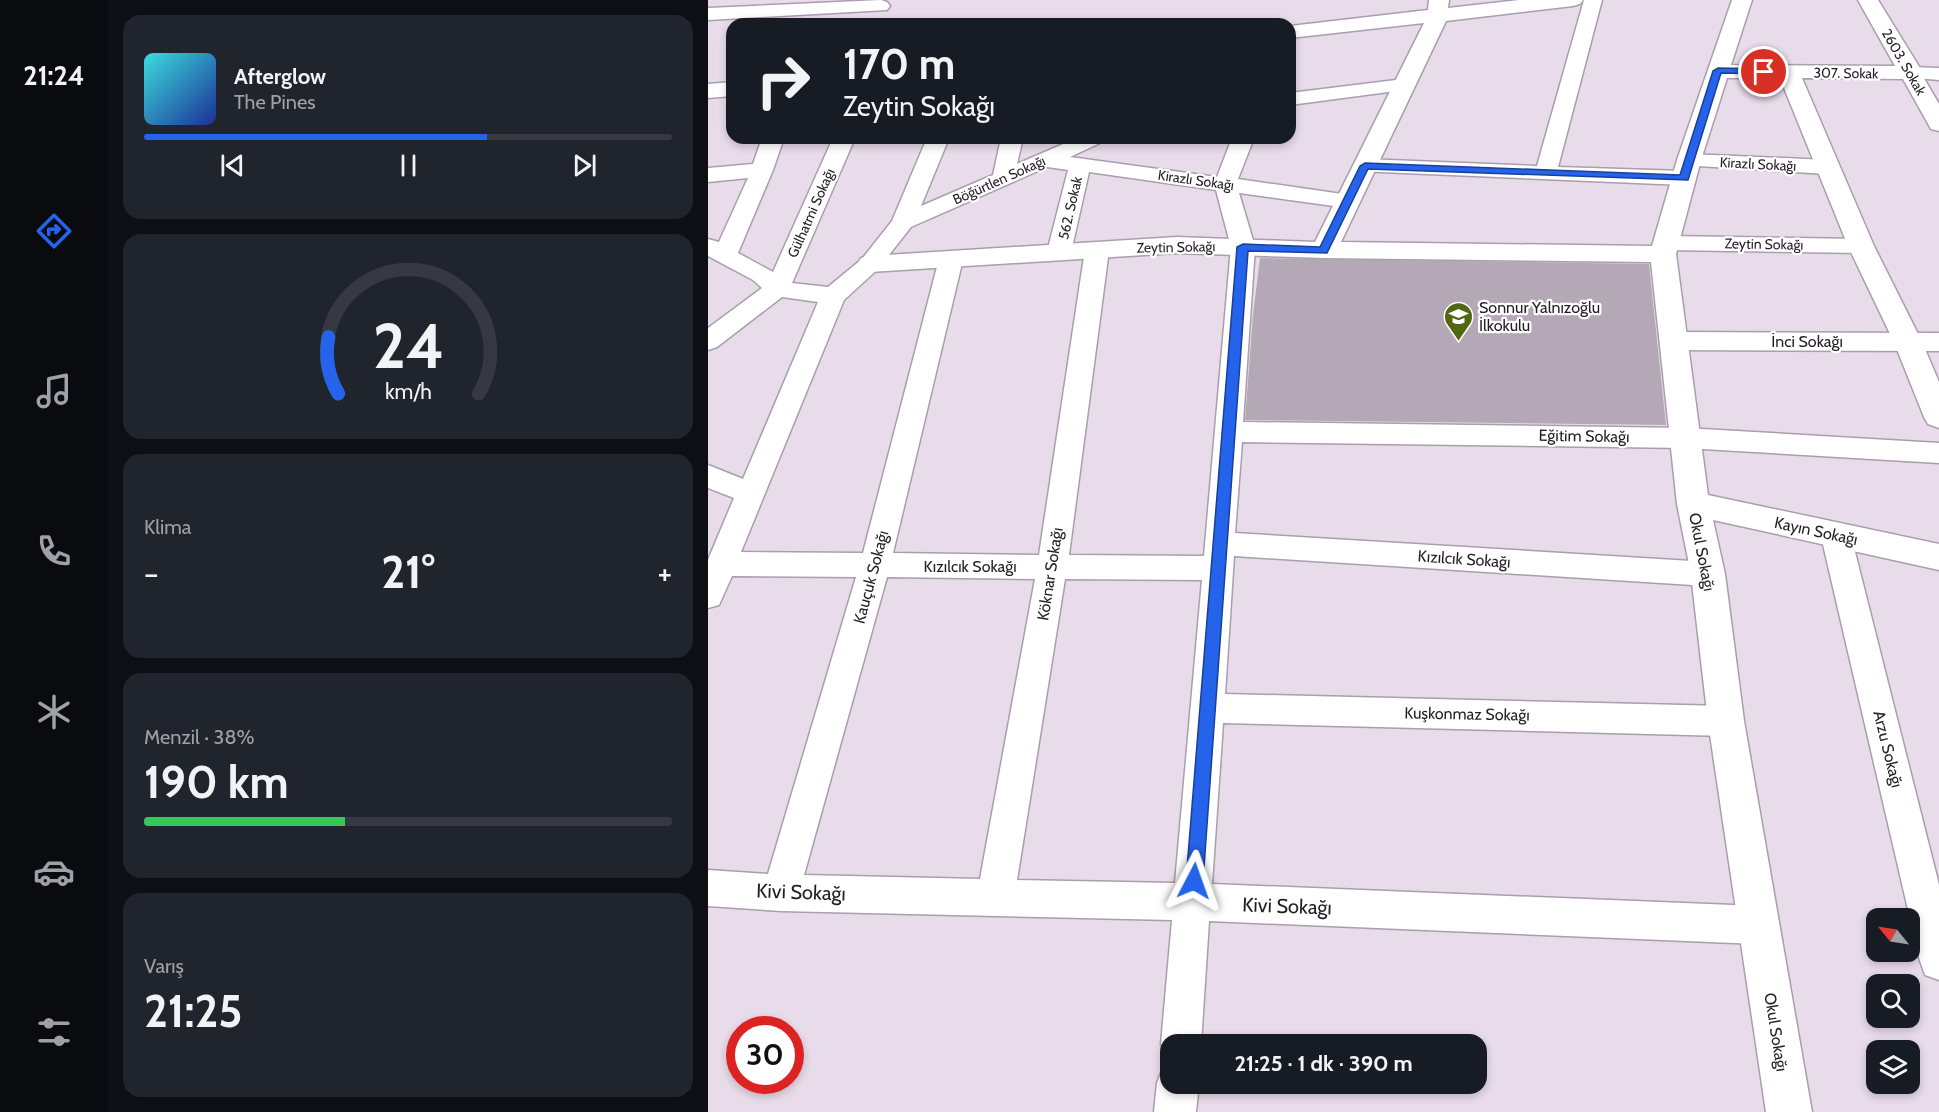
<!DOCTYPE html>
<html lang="tr">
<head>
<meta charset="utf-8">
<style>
	body { margin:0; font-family:Cabin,sans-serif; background:#20242c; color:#f1f3f6; height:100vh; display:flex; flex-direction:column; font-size:22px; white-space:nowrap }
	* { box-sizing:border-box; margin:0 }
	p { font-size:20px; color:#9ea1a6 }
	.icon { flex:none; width:33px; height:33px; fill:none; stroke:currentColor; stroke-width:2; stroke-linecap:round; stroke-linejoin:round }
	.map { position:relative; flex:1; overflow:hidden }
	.panel { display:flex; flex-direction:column; gap:15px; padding:15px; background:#0d0f14; width:600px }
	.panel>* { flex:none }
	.top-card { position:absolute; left:18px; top:18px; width:570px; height:126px; border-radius:18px; box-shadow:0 3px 9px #0003; background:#171b24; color:#f1f3f6; overflow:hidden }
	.needle { width:39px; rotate:300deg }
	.buttons { position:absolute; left:1158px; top:908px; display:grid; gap:12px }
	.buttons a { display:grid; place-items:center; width:54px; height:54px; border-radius:12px; background:#171b24; box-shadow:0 3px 9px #0003; font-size:30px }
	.speed { position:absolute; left:18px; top:1016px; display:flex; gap:12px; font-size:30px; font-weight:700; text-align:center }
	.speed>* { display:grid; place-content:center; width:78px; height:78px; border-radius:50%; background:#171b24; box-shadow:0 3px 9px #0003; line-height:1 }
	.speed .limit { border:9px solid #d22; background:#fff; color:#111 }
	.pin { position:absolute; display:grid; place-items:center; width:51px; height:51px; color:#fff; margin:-26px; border:3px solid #fff; border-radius:50%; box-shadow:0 2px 6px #0007 }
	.me { position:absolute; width:66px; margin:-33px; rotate:4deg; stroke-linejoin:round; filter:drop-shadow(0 0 4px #0008) }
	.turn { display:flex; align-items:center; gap:21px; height:126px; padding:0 18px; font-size:27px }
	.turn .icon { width:78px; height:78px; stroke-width:2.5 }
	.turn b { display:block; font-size:42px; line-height:51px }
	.big { font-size:45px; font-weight:700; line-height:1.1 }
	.panel .tile { flex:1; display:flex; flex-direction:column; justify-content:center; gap:9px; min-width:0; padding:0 21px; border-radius:18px; background:#20242c }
	.panel .dial { align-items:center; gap:0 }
	.dial svg { height:156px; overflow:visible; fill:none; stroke:#363941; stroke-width:7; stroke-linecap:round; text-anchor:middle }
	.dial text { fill:#f1f3f6; stroke:none }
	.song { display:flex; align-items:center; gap:18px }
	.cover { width:72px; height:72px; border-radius:9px; background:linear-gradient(135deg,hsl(180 70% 55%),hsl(230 70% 35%)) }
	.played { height:6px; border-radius:3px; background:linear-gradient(90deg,#2563eb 65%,#363941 65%) }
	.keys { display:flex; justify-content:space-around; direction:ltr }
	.heat { display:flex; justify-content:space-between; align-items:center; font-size:33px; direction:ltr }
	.charge { height:9px; border-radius:4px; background:linear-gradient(90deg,#34c759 38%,#363941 0) }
	.trip { position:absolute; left:452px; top:1034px; width:327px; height:60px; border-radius:18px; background:#171b24; box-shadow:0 3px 9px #0003; font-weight:700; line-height:60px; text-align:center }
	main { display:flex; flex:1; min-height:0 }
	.tabs { display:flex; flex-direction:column; width:108px; justify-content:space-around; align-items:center; background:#090b0e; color:#9ea1a6 }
	.tabs .icon { width:42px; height:42px }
	.tabs .selected { color:#2563eb }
	.tabs b { font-size:27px; color:#f1f3f6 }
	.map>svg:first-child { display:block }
</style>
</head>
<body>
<main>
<nav class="tabs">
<b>21:24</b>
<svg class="icon selected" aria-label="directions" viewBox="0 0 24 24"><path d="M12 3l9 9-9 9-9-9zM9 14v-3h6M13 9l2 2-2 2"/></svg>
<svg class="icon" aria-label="music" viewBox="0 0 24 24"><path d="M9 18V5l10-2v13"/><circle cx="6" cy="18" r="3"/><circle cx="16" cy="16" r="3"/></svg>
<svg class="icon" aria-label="phone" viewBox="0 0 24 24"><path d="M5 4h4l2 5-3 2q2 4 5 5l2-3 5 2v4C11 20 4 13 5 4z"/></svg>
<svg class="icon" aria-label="climate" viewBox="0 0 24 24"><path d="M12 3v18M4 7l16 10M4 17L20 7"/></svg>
<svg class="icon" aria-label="car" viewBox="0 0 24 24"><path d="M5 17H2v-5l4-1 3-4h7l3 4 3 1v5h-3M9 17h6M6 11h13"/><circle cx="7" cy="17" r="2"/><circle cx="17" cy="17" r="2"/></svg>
<svg class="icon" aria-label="filters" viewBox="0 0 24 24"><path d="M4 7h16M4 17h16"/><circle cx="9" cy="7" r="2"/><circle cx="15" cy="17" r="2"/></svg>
</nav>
<section class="panel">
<div class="tile">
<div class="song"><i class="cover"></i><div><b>Afterglow</b><p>The Pines</p></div></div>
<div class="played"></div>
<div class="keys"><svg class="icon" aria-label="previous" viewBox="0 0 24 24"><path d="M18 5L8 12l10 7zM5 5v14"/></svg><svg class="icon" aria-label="pause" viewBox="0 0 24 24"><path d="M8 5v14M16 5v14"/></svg><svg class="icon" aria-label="next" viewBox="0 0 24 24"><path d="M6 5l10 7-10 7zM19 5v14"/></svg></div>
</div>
<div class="tile dial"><svg viewBox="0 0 100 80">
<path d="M14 69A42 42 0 1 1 86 69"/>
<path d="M14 69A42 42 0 0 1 9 40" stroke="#2563eb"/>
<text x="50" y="56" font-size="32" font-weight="700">24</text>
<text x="50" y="72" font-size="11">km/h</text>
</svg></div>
<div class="tile"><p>Klima</p>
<div class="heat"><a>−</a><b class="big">21°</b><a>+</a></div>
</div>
<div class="tile"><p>Menzil · 38%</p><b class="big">190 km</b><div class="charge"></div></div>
<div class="tile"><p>Varış</p><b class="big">21:25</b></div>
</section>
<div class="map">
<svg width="1231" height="1112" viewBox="0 0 1231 1112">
	<rect width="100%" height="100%" fill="#e8dbea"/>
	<path fill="#b4a8b7" d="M552,258L941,264L958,425L537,420L545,315Z"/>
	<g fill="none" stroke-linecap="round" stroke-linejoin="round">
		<defs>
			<g id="street">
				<path d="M173,0L179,2L182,6L179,10L0,20V8Z"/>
				<path d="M876,0H894L850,167L976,171L984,173L987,178L984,183L976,185L649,171L646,166L649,161L657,159L829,166Z"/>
				<path d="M1204,67L1231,68V80L1197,77L1194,73L1197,69Z"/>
				<path d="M696,79L703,81L706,85L703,89L582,105V93Z"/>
				<path d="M54,138H76L65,170L30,253L65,272L125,138H147L84,283L120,287L154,259L184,221L219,138H241L213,206L285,175L293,138H315L309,164L369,138H398L394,142L362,157L509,177L524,138H546L530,179L648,196L651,201L648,206L640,208L531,193L547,247L535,422L977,428L1231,443V463L977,448L534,442L527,533L1000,562L1011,565L1015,574L1011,583L1000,586L526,556L517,694L1018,706L1030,711L1035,721L1030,731L1018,736L515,723L504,884L1050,906L1063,912L1069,925L1063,938L1050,944L501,921L493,1044H462V1060L459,1058L453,1044L464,920L73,911L0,906V870L60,874L148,577L24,576L11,605L0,608V560L26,498L0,488V465L35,479L110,302L74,297L9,347L0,350V328L54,288L45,280L0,256V239L11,242L40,178L0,182V168L45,164ZM339,167L360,170L339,252L343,257L351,259L359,257L363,252L381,172L508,190L523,247L496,556L361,555L401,250L397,245L389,243L381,245L377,250L331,555L185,553L255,259L251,254L243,252L235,254L231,259L155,553L33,552L136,300L170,269L203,227ZM179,577L327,579L272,879L96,875ZM357,579L494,580L467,883L309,880Z"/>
				<path d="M981,154L1119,160L1127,162L1130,167L1127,172L1119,174L973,165L970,160L973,155Z"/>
				<path d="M959,236L1153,239L1161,241L1165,246L1161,251L1153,253L959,250L951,248L947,243L951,238Z"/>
				<path d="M966,332L1231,333V351L966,350L957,347L953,341L957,335Z"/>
				<path d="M1128,525L1138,528L1143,536L1231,885V980L1217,975L1212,961L1113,536L1118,528Z"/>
				<path d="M462,1066V1083H491L488,1112H446L449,1083L455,1068Z"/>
			</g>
			<g id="secondary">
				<path d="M721,0H741L740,8L811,0H875L872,4L865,6L738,21L633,242L944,246L969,160L1024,0H1044L1023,65L1187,66L1150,0H1170L1215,73L1214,75L1231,104V131L1223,129L1195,79L1094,78L1166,246L1214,342L1231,382V428L1220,424L1216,417L1186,342L1140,246L1072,78H1019L993,160L968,254L1000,495L1231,544V570L1005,520L1017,574L1036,721L1104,1112H1058L1000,721L983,574L969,504L943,262L616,258L469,253L162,272L153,270L149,264L153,258L162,256L469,237L607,242L716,23L582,38V26L720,10Z"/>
				<path d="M24,82V96L0,98V84Z"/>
			</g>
		</defs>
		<use href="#street" stroke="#a99eac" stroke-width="3"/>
		<use href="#secondary" stroke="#a99eac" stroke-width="3"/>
		<use href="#street" fill="#fff" fill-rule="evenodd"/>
		<use href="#secondary" fill="#fff" fill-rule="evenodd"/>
	</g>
	<path fill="#2563eb" stroke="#184099" stroke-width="1.5" d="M1010,68L1056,69L1061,72L1056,74L1013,73L980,180L660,169L619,253L540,251L495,881L492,886L486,889L480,886L478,881L529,247L535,244L612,247L652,166L657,163L972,175L1005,71Z"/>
	<defs>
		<symbol id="school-pin" viewBox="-11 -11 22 30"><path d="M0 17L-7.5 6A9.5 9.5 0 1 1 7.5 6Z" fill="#536612" stroke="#fff"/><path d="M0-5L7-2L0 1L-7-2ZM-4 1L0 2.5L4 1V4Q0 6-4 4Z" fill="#fff"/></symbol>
	</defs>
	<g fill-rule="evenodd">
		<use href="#school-pin" x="734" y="300" width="33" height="45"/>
	</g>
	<g text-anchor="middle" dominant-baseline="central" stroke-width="4.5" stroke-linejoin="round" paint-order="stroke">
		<g font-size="14" fill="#231e24" stroke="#fff">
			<text transform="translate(1196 62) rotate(60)">2603. Sokak</text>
			<text transform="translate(1138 73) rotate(1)">307. Sokak</text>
			<text transform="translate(1050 164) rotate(3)">Kirazlı Sokağı</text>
			<text transform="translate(291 180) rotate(-24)">Böğürtlen Sokağı</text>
			<text transform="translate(488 180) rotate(8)">Kirazlı Sokağı</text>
			<text transform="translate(362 208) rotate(-77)">562. Sokak</text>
			<text transform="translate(103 213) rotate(-66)">Gülhatmi Sokağı</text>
			<text transform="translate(1056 244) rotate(1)">Zeytin Sokağı</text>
			<text transform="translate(468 247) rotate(-1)">Zeytin Sokağı</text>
		</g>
		<g font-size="16" fill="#231e24" stroke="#fff" text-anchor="start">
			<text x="771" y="307">Sonnur Yalnızoğlu<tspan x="771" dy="18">İlkokulu</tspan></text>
		</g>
		<g font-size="16" fill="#231e24" stroke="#fff">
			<text x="1099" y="341">İnci Sokağı</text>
			<text transform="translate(876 436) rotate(1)">Eğitim Sokağı</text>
			<text transform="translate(1108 531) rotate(12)">Kayın Sokağı</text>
			<text transform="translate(994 552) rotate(79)">Okul Sokağı</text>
			<text transform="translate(756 559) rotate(4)">Kızılcık Sokağı</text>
			<text x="262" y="566">Kızılcık Sokağı</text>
			<text transform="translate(342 574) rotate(-81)">Köknar Sokağı</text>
			<text transform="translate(163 577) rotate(-75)">Kauçuk Sokağı</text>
			<text transform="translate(759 714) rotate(1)">Kuşkonmaz Sokağı</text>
			<text transform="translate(1180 749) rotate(76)">Arzu Sokağı</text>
			<text transform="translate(1068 1032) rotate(81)">Okul Sokağı</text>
		</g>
		<g font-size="20" fill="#231e24" stroke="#fff">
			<text transform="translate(93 892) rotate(2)">Kivi Sokağı</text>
			<text transform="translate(579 906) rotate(2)">Kivi Sokağı</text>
		</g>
	</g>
</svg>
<div class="buttons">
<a><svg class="needle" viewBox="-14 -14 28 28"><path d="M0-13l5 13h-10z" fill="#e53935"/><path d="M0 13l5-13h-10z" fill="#9ea1a6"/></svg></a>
<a><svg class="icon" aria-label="search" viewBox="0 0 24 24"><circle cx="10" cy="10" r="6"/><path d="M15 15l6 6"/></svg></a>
<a><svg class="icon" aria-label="layers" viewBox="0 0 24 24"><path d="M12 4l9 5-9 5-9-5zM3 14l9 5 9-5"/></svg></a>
</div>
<div class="speed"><div class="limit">30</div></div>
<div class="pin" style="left:1056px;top:72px;background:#d93025"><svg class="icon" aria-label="arrive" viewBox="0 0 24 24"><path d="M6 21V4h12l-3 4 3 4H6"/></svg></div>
<svg class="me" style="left:486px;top:881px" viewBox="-20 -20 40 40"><path d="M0-17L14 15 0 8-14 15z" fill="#2563eb" stroke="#fff" stroke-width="4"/></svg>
<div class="trip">21:25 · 1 dk · 390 m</div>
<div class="top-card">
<div class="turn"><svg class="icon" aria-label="right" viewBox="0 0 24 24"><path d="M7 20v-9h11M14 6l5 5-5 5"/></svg><div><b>170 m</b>Zeytin Sokağı</div></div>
</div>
</div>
</main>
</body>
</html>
